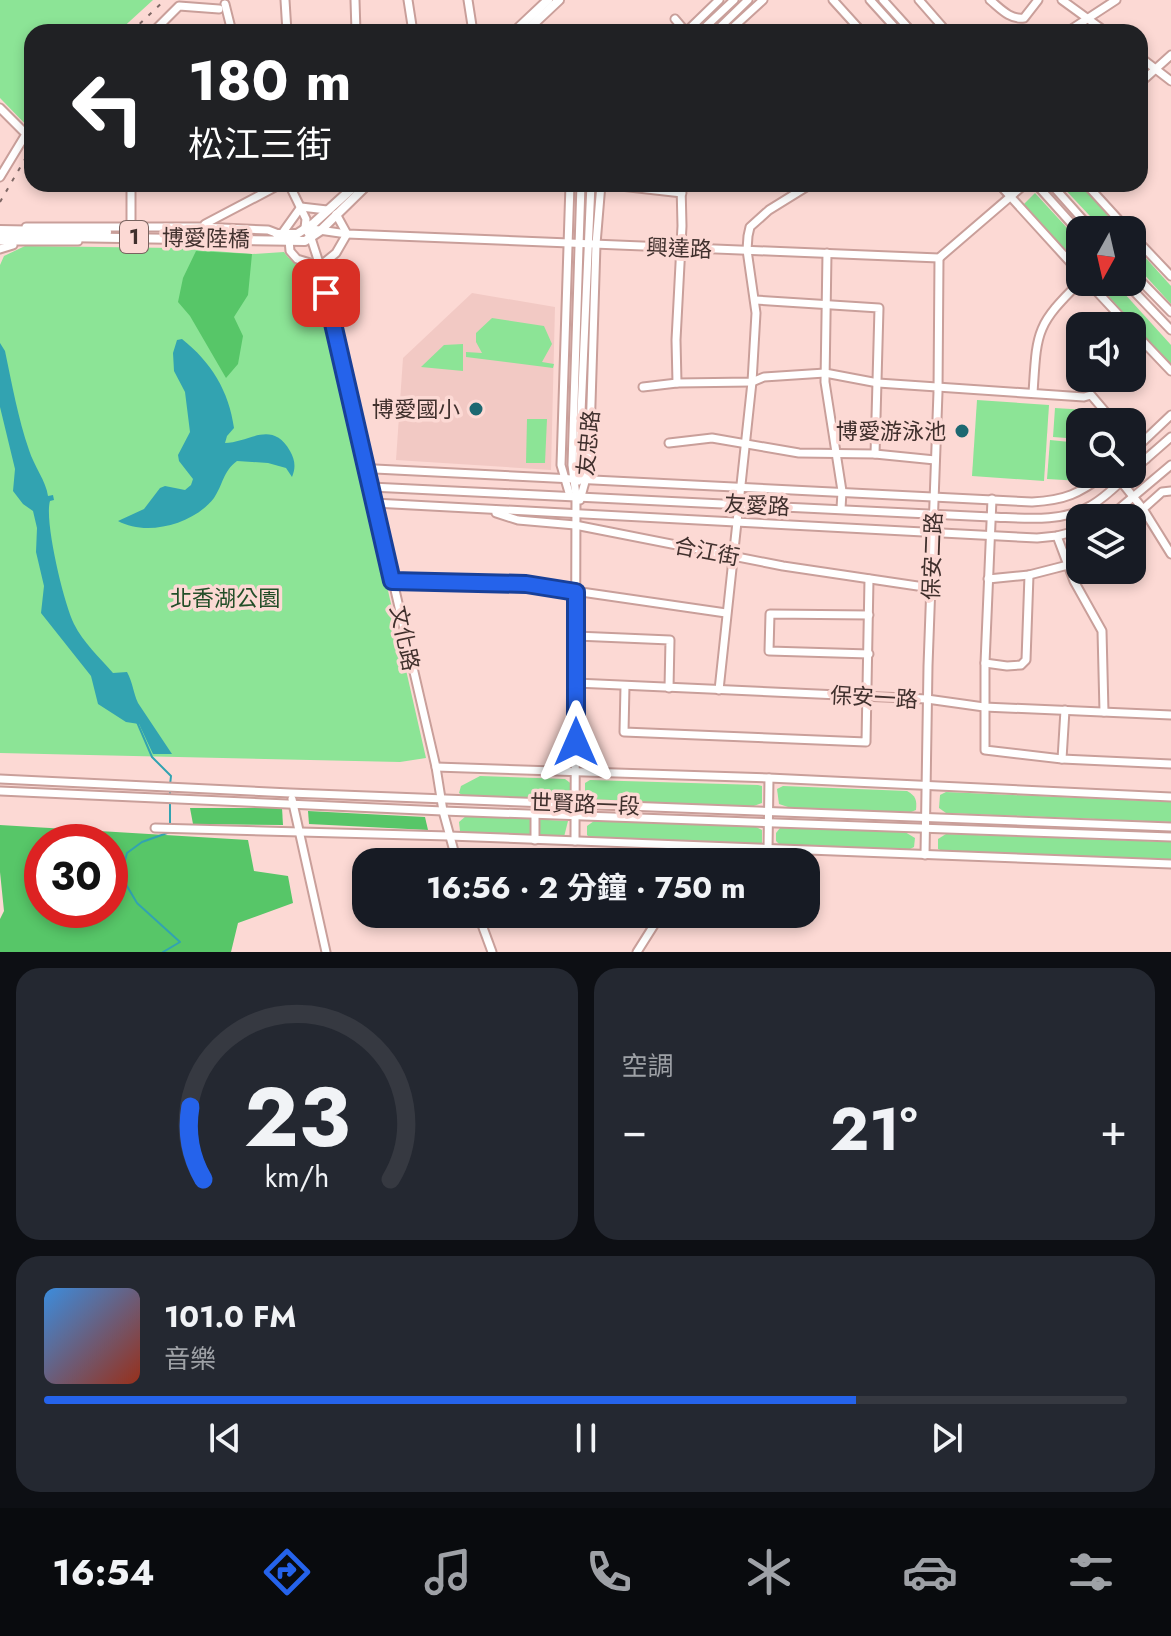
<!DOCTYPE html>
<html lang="zh-TW">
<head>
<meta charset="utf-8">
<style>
	body { margin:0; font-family:Jost,"Noto Sans TC",sans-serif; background:#242831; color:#f1f3f6; height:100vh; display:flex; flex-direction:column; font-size:30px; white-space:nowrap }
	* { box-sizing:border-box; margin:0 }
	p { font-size:26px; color:#9ea1a6 }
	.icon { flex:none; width:44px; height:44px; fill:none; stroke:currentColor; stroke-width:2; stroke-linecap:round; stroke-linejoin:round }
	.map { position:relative; height:952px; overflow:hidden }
	.drawer { display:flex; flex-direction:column; gap:16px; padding:16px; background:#0d0f14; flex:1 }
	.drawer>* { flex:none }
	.hud { position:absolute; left:24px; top:24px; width:1124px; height:168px; border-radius:24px; box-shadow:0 4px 12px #0003; background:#202124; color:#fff; overflow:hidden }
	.needle { width:52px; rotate:188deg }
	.buttons { position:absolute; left:1066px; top:216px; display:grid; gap:16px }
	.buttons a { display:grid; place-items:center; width:80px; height:80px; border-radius:16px; background:#171b24; box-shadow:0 4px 12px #0003; font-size:40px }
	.speed { position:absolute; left:24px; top:824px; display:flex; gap:16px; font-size:40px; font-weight:700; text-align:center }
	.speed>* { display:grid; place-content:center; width:104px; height:104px; border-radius:50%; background:#171b24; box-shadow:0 4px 12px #0003; line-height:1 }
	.speed .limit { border:12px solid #d22; background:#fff; color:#111 }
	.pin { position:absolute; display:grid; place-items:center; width:68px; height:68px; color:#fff; margin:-34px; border-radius:16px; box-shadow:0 4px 12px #0006 }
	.me { position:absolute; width:88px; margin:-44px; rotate:0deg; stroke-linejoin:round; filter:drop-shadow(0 0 6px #0008) }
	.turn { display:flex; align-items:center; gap:28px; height:168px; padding:0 32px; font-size:36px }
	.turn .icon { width:104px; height:104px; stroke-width:2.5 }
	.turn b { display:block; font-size:56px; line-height:68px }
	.big { font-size:60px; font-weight:700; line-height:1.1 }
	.drawer .widget { flex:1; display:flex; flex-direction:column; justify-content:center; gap:12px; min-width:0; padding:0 28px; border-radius:24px; background:#242831 }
	.drawer .dial { align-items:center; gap:0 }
	.dial svg { height:208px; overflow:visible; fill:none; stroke:#363941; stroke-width:7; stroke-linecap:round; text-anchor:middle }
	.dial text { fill:#f1f3f6; stroke:none }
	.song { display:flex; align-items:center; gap:24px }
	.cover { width:96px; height:96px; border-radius:12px; background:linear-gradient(135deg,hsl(210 70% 55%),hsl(10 70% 35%)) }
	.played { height:8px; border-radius:4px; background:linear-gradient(90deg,#2563eb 75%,#363941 75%) }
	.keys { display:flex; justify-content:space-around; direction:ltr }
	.heat { display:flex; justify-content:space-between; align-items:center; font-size:44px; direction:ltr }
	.drawer .tiles { flex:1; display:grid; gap:16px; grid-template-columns:1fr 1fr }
	.widget:last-child { grid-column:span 2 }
	.trip { position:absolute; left:352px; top:848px; width:468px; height:80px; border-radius:24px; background:#171b24; box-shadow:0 4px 12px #0003; font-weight:700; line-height:80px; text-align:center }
	.tab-bar { display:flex; height:128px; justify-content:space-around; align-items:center; background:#090b0e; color:#9ea1a6 }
	.tab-bar .icon { width:56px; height:56px }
	.tab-bar .selected { color:#2563eb }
	.tab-bar b { font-size:36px; color:#f1f3f6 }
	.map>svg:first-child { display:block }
</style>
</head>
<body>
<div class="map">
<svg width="1171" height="952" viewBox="0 0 1171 952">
	<rect width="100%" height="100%" fill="#fcd9d4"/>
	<path fill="#f2c9c4" d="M472,293L555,307L551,470L396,460L403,358Z"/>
	<g fill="#8ce496">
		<path d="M0,0H153L118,32H32V131L0,98Z"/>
		<path d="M1060,184H1080L1121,230H1103Z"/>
		<path d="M1035,193L1080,242V266L1023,205Z"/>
		<path d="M25,246L175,248L252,254L284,252C291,263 303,267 315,269L426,758L400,762L0,753V265L4,256Z"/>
		<path d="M1135,246L1171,286V304L1132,261V248Z"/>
		<path d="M1096,282H1114L1171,345V366Z"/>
		<path d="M492,318L544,326L552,344L542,362L554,364L553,368L466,357V352L482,353L476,342V333Z"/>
		<path d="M463,344V371L421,367L444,345Z"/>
		<path d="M977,400L1049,405L1044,481L972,476Z"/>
		<path d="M1055,408L1087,410L1086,422H1080V439L1053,437Z"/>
		<path d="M527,419H547L545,463H526Z"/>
		<path d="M1050,440L1080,443L1081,481L1047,479Z"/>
		<path d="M480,776L565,779L573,785V796L567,800L462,795L459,793L461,786Z"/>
		<path d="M590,780L758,785L762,786V803L751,807L594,800L585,794V783Z"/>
		<path d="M783,786L907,791C916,796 917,800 916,810L911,812L791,808L779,804L777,789Z"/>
		<path d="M946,792L1171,802V822L946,813L939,808L940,795Z"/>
		<path d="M466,816L568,821L564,837L466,833L460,831L459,822Z"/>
		<path d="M594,821L756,827L762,830V843L757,846L591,839L587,835V826Z"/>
		<path d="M780,828L905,832L915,838L914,847L908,850L782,847L776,841V833Z"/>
		<path d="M946,834L1171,842V861L945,852L938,849V839Z"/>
	</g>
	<g fill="#57c668" fill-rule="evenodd">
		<path d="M196,251L252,254L248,295L234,317L243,336L238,364L226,378L190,316L178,302L183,278Z"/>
		<path d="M190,808H282L283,825L193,824Z"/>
		<path d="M308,811L425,817L428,830L309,824Z"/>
		<path d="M0,825L248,840L254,871L288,876L293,903L238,923L231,952H0V919L4,911L0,872ZM42,842H110V910H42Z"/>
	</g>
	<g fill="#32a3b1">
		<path d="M182,339C211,362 229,391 234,428L227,436L225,443C248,443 272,419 290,451C295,460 296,467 292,477L286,468L268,463L237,461C223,471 223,485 214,498C194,524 147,537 118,521L144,509L160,488L165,486L185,490L191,485L193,479L179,461L178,455L190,432L185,392L174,371L173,353L177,340Z"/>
		<path d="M0,343L5,351C12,384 18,418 29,450C34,466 46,481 48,496L53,495L54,500L50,501C44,521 64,604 74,624C83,642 100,658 113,673L127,672C133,683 133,692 138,703L172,754H153L139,724L126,722L98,704L91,676L41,613L44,586L36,552L37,528L33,511L23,504L13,491L15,469L0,407Z"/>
	</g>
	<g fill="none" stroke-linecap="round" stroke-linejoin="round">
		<g stroke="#32a3b1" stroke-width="2">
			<path d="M137,722L152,757L171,776L170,785"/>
			<path d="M170,825V792"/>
			<path d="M163,952L180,942L137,903L121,876L127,853L142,842L170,832"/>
		</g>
		<defs>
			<g id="minor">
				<path d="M285,0L287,32"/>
				<path d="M355,0L356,32"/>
				<path d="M408,0L413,32"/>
				<path d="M468,0L473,32"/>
				<path d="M833,0L862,32"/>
				<path d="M870,0L899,32"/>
				<path d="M883,0L912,32"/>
				<path d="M919,0L947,32"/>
				<path d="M990,0C1000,8 1010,20 1024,18L1038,0"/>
				<path d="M1062,0L1106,32"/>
				<path d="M225,4L232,32"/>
				<path d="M675,19L686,32L719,0"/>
				<path d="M153,32L179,6L219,9"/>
				<path d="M700,32L734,0"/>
				<path d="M715,32L748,0"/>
				<path d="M728,32L763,0"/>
				<path d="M1067,32L1116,0"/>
				<path d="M1140,57L1171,81"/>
				<path d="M1140,83L1171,55"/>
				<path d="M0,108L26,134L0,177"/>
				<path d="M289,184L306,219L305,228L311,238L320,266L436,767L443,811L457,862"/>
				<path d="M570,184L561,465L570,496"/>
				<path d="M603,184L682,193"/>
				<path d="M999,184L1080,273"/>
				<path d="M1036,184L1080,233"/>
				<path d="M1051,184L1092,230"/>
				<path d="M1086,184L1128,230"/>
				<path d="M131,222V184"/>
				<path d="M205,224L281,184"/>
				<path d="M26,227H200L268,230L281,235L301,207L327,210"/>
				<path d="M305,228L347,234L939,258L1025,184"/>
				<path d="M1132,235L1171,276"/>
				<path d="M289,240L290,251L297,259L320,266L336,253L347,234L336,214"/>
				<path d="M0,241H78"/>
				<path d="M0,249L13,245"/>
				<path d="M827,253L825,382L842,491L841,509"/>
				<path d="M1132,272L1171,312"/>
				<path d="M1088,282L1129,326"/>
				<path d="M1125,282L1171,330"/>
				<path d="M755,300L879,308L875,454"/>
				<path d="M1132,330L1171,371"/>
				<path d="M677,383L676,340L682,226L681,184"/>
				<path d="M643,387L677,383L752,382L764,377L825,373L878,383L1084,397L1091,395L1114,422"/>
				<path d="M1033,393C1037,332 1035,326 1080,282"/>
				<path d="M669,443L712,438L799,453L875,454L935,460"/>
				<path d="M1132,444L1146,459"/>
				<path d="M1132,452L1171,415"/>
				<path d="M367,471L375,469L1032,502C1066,500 1078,494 1106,474"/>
				<path d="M1132,471L1171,437"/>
				<path d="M1115,474L1143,509L1171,554"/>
				<path d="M578,481L591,184"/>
				<path d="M371,487L991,517C1023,518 1061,523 1090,506C1105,498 1117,485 1129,474"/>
				<path d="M992,499L985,663V750L1062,759L1171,764"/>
				<path d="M580,500L589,467L596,244L601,184"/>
				<path d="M374,503L1037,538L1057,536L1080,530"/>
				<path d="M1143,509L1162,492L1171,491"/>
				<path d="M496,513L518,520L575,525L783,566L931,588"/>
				<path d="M1108,518L1171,465"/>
				<path d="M1057,536L1074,581L1102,631L1104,712"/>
				<path d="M988,579L1029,575L1068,565"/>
				<path d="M392,581L526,584L726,613"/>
				<path d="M869,615L770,614L769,651L869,654"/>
				<path d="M576,636L670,640L669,688"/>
				<path d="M985,663L1007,666L1021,665L1026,660L1029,575"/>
				<path d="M576,683L927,699L984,707L1171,715"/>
				<path d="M625,686L624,732L866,742L869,579"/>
				<path d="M719,690L752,382L756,313L747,250L748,236L750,227L769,210L811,184"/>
				<path d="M1062,759L1065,710"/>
				<path d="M436,767L769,778L1171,797"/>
				<path d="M0,779L290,793L1171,827"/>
				<path d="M0,791L443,811L1171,837"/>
				<path d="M292,799L326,952"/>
				<path d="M155,828L449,836L1171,864"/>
				<path d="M535,840V814"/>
				<path d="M575,841L576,495L572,465L581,184"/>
				<path d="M768,850L769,778"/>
				<path d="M925,855L928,666L938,392L939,258"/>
				<path d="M695,862L704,848"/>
				<path d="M478,914L492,952"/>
				<path d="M637,952L661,914"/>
			</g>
			<g id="major">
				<path d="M514,32L548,0"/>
				<path d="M525,32L559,0"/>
				<path d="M0,230L107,232"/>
				<path d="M277,234H297L314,223L357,184"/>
				<path d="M0,236L305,241L320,231L368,184"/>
			</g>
		</defs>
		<use href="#minor" stroke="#c99f9a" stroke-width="11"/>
		<use href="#major" stroke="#c99f9a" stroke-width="12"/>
		<use href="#minor" stroke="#fff" stroke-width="7"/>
		<use href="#major" stroke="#fff" stroke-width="8"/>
		<g stroke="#7d6764" stroke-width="2" stroke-dasharray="4 8" stroke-linecap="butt">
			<path d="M131,32L165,0"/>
			<path d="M0,202L32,147"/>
		</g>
	</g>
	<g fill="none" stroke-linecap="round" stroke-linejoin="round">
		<defs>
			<path id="route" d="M326,293L392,581L526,584L576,592V742"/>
		</defs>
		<use href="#route" stroke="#184099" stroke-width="20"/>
		<use href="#route" stroke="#2563eb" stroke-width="14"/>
	</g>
	<g fill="#1d6871" stroke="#fcd9d4" stroke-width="3">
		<circle cx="476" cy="409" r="8"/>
		<circle cx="962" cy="431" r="8"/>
	</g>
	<g text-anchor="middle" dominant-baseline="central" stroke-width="7" stroke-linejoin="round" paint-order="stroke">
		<rect fill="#fcd9d4" stroke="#78635f" stroke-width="2" x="120" y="221" width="28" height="32" rx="6"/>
		<g font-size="20" font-weight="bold" fill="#40302d">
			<text x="134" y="237">1</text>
		</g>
		<g font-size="22" fill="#40302d" stroke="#fcd9d4">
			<text transform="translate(206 238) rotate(1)">博愛陸橋</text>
			<text transform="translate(679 248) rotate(2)">興達路</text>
			<text transform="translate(588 443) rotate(-85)">友忠路</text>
			<text transform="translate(757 505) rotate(3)">友愛路</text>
			<text transform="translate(707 551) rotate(11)">合江街</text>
			<text transform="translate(932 556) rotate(-88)">保安二路</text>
			<text transform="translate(405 638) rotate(78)">文化路</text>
			<text transform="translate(874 697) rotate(3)">保安一路</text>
			<text transform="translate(585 804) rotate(2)">世賢路一段</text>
		</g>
		<g font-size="22" fill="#40302d" stroke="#fcd9d4" text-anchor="end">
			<text x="460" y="409">博愛國小</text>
			<text x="946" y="431">博愛游泳池</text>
		</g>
		<g font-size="22" fill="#224e28" stroke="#fcd9d4">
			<text x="225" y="598">北香湖公園</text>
		</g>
	</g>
</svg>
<div class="buttons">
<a><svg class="needle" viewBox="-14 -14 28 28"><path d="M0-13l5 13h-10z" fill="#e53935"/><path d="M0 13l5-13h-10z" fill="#9ea1a6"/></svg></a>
<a><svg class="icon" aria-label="sound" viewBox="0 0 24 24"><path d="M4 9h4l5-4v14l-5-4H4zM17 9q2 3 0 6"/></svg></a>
<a><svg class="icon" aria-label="search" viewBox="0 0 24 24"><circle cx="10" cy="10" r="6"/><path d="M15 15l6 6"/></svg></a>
<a><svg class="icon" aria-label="layers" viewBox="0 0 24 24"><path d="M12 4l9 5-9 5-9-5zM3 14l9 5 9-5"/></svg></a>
</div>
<div class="speed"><div class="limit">30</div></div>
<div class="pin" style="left:326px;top:293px;background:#d93025"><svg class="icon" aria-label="arrive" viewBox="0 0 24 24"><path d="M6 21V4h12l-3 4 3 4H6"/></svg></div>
<svg class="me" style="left:576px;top:742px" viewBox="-20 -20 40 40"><path d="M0-17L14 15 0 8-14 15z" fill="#2563eb" stroke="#fff" stroke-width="4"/></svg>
<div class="trip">16:56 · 2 分鐘 · 750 m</div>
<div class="hud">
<div class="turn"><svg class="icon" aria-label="left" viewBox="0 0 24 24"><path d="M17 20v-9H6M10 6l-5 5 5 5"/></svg><div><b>180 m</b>松江三街</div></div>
</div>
</div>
<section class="drawer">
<div class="tiles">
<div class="widget dial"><svg viewBox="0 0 100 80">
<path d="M14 69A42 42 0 1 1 86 69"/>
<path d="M14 69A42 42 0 0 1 9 41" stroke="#2563eb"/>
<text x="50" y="56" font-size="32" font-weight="700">23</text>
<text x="50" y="72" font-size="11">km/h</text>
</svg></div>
<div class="widget"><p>空調</p>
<div class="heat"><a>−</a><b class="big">21°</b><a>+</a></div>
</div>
<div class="widget">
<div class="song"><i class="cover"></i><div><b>101.0 FM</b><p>音樂</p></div></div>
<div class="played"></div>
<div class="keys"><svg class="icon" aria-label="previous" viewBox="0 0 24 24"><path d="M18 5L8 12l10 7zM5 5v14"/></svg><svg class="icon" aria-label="pause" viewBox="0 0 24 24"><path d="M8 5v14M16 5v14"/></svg><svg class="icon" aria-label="next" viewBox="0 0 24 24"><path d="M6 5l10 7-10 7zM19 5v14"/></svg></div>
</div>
</div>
</section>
<nav class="tab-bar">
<b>16:54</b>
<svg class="icon selected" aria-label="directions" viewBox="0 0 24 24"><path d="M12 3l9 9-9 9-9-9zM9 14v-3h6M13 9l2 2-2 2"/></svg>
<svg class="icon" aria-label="music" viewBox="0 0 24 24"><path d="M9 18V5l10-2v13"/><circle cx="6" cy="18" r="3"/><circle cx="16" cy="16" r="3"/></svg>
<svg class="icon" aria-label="phone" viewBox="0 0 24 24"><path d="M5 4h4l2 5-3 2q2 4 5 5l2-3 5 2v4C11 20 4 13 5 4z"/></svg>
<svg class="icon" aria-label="climate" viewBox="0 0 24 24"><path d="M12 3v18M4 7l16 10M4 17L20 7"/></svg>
<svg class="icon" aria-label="car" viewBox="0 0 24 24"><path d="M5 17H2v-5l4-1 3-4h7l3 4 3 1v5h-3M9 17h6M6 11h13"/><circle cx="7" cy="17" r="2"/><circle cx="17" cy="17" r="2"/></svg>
<svg class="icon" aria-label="filters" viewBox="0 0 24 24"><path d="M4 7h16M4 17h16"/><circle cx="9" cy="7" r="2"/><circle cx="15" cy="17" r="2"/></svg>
</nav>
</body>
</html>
